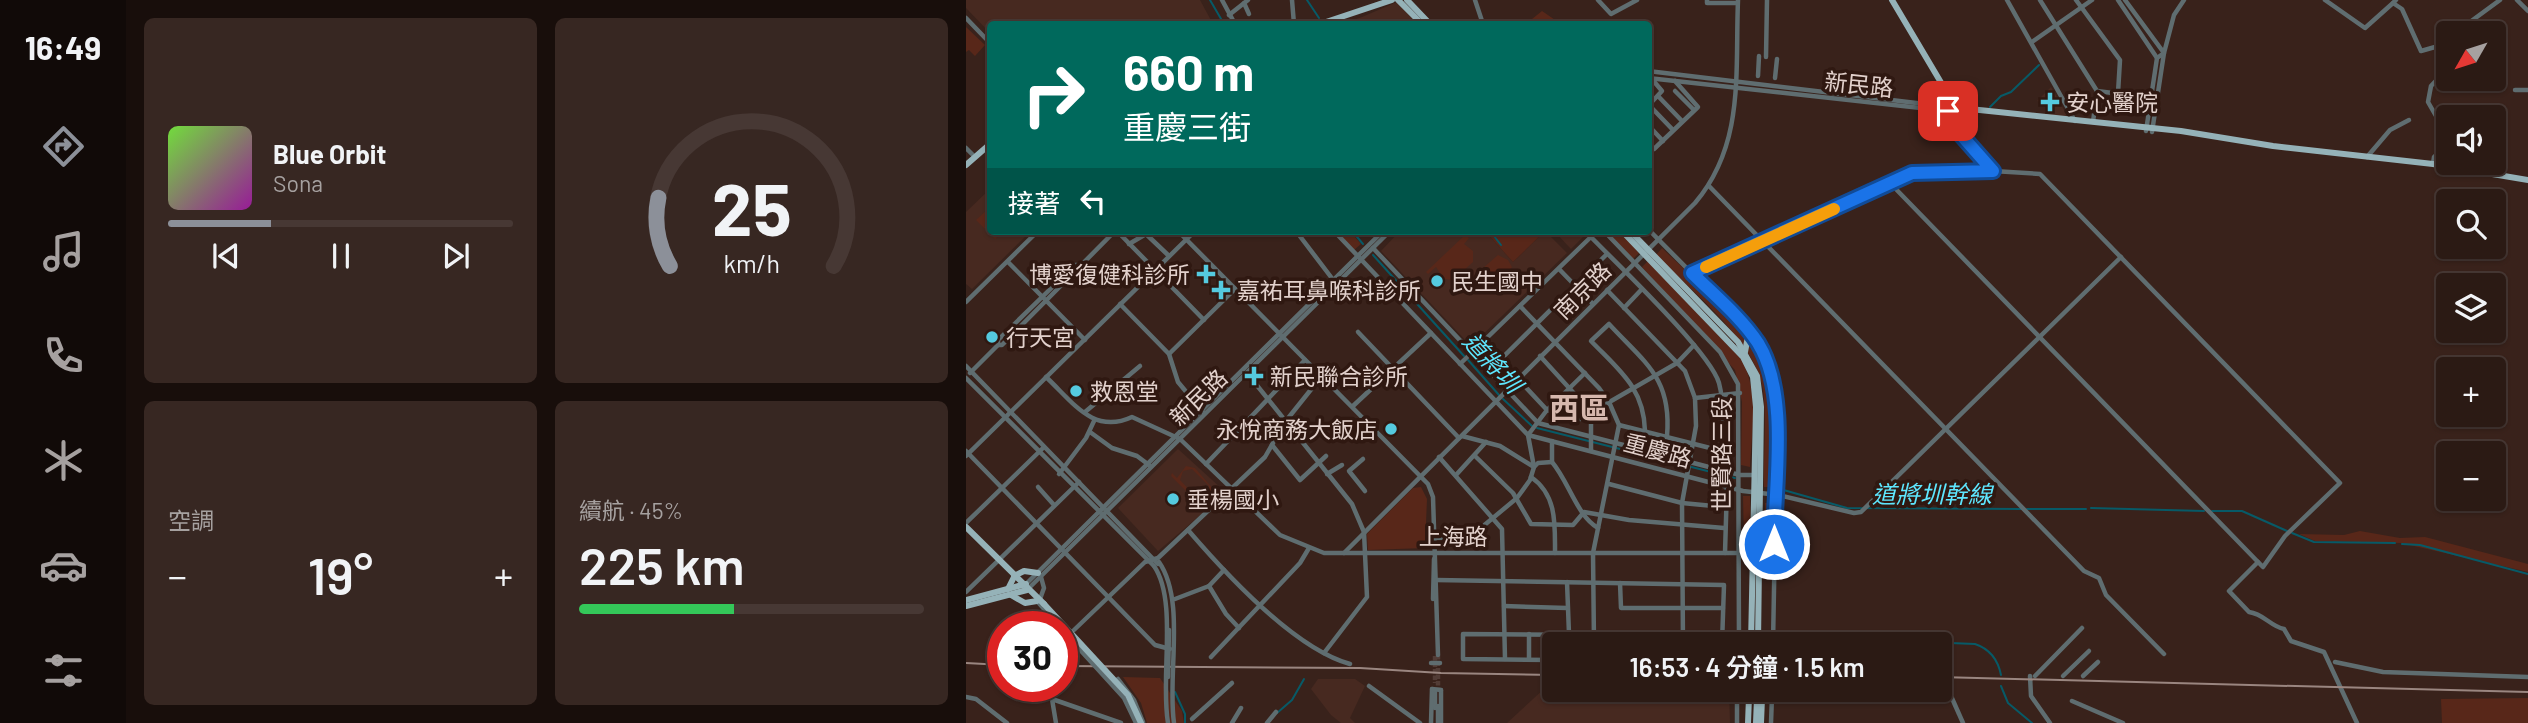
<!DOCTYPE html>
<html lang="zh-TW">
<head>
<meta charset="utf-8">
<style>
	body { margin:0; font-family:Barlow,"Noto Sans TC",sans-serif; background:#372722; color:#f1f3f6; height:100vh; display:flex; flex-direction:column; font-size:26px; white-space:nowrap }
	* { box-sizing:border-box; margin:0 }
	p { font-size:23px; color:#a6a1a0 }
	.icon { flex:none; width:38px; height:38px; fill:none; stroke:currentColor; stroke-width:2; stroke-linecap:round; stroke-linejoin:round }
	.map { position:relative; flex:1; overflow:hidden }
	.panel { display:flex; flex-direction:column; gap:18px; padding:18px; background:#180e0b; width:840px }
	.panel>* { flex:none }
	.banner { position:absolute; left:21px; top:21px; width:665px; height:214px; border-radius:7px; box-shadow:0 2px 5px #0004,0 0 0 2px #473834; background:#00695c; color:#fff; overflow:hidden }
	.needle { width:46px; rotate:231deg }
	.buttons { position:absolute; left:1470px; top:21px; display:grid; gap:14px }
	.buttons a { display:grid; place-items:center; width:70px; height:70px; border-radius:7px; background:#2b1a14; box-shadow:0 2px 5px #0004,0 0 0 2px #473834; font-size:35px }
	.speed { position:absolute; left:21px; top:611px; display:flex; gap:14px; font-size:35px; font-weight:700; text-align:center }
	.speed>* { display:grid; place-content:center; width:91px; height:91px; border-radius:50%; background:#2b1a14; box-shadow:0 2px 5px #0004,0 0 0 2px #473834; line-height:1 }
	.speed .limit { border:10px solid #d22; background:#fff; color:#111 }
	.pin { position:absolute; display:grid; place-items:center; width:60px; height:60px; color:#fff; margin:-30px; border-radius:14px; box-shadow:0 4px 10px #0006 }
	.me { position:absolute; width:77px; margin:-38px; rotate:0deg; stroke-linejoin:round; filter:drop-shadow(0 0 5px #0008) }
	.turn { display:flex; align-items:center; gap:24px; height:147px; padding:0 21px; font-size:32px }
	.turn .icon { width:91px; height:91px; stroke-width:2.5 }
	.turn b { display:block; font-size:49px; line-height:60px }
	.then { display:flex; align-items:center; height:66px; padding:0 21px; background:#0003; gap:14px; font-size:26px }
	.big { font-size:52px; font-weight:600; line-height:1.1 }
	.panel .tile { flex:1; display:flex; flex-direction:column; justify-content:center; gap:10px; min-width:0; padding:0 24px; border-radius:10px; background:#372722 }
	.panel .dial { align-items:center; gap:0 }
	.dial svg { height:182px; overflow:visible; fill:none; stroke:#473834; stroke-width:7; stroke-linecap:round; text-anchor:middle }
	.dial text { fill:#f1f3f6; stroke:none }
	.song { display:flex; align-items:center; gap:21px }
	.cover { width:84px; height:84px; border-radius:10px; background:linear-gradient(135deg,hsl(100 70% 55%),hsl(300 70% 35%)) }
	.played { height:7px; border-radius:4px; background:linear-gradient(90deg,#8c9099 30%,#473834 30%) }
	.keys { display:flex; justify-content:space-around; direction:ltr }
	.heat { display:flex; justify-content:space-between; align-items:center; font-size:38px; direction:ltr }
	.charge { height:10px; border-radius:5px; background:linear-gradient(90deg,#34c759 45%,#473834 0) }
	.panel .tiles { flex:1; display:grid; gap:18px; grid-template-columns:repeat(2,1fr) }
	.trip { position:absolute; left:576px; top:632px; width:410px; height:70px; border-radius:7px; background:#2b1a14; box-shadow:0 2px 5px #0004,0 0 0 2px #473834; font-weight:600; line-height:70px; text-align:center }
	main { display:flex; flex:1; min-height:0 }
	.tab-bar { display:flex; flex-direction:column; width:126px; justify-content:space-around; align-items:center; background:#110a08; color:#a6a1a0 }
	.tab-bar .icon { width:49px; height:49px }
	.tab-bar .selected { color:#8c9099 }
	.tab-bar b { font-size:32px; color:#f1f3f6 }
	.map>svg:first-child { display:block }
</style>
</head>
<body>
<main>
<nav class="tab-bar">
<b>16:49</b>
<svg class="icon selected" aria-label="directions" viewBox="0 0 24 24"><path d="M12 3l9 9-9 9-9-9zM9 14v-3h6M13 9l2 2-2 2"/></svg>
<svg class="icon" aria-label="music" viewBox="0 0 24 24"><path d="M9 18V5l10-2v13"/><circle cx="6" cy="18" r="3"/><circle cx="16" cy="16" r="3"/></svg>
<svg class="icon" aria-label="phone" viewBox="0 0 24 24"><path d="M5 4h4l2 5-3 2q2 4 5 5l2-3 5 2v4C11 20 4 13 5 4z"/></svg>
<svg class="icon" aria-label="climate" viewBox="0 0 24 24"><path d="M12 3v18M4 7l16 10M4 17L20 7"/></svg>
<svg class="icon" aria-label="car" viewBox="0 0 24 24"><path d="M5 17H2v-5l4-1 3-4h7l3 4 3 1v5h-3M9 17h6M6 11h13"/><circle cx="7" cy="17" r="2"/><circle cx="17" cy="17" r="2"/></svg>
<svg class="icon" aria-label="filters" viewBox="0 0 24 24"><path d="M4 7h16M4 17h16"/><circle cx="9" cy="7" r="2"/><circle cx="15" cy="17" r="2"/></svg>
</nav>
<section class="panel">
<div class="tiles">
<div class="tile">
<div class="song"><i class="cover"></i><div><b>Blue Orbit</b><p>Sona</p></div></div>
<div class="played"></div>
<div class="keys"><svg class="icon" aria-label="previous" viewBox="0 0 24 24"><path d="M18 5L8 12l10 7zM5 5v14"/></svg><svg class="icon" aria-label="pause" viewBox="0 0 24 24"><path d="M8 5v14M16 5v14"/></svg><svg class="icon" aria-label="next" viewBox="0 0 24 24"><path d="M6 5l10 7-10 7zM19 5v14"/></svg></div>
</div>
<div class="tile dial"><svg viewBox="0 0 100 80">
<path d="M14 69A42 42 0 1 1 86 69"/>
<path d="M14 69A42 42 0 0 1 9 39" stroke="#8c9099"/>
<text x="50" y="56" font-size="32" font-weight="700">25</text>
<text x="50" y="72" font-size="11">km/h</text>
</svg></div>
<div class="tile"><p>空調</p>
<div class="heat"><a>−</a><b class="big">19°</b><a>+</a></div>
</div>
<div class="tile"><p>續航 · 45%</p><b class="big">225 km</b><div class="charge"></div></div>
</div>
</section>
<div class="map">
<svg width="1562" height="723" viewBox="0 0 1562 723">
	<rect width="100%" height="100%" fill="#39221b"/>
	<g fill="#472920">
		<path d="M0,0H234L247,24H24V33L0,8Z"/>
		<path d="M431,2L451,24H375L396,17Z"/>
		<path d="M1085,87L1102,117L1079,115L1080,104L1071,101Z"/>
		<path d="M24,189V231H65L6,289L0,284V212Z"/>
		<path d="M434,231H519L547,262L579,231L601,253L505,346L415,251Z"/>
		<path d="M588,231H617L620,234L605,249Z"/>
		<path d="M212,449L256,489L258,495L192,551L152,508Z"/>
		<path d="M352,679H389L399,686L384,718L389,723H375L365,715L345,689Z"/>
		<path d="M579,688L763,693L764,723H541Z"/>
	</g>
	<g fill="#582719" fill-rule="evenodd">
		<path d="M576,11L595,24H572L566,19Z"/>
		<path d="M0,27L19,45L9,56L3,50L0,52Z"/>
		<path d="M22,209L24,231H38L29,239L10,220Z"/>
		<path d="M371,231H384L395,244L388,250Z"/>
		<path d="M519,231H579L547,262Z"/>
		<path d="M641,231H653L673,253L667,259Z"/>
		<path d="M499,235L503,238L498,244L507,251V262L487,280L478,279L470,267L462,274L460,272Z"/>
		<path d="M696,248C734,286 789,326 804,379C813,412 806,454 805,487H798C797,455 801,421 797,389C789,340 724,290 690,255Z"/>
		<path d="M532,255L542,260L546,267L533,284L520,291L510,285L508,278L500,283Z"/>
		<path d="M682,261L776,360C793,393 786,431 784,467L775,465L776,402L769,370L676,267Z"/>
		<path d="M220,466L229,468L247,489L245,497L236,502L240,507L238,509L205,476L206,473L211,478ZM226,469L243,486V494L238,499L231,498L214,480L217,471Z"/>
		<path d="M455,487L461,499L459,548L402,550L401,534L447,488Z"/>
		<path d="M777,496H784L785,544H778Z"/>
		<path d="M799,503H805L804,544H799Z"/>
		<path d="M1394,531L1434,538L1459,537L1562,564V572L1435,543L1349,541L1333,534L1378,535Z"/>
		<path d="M157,677L194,678L216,711L218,723H181L175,703Z"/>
		<path d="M1562,698V723H1476L1475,699Z"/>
	</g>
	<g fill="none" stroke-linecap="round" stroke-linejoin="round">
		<g stroke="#075a67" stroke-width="2">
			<path d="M244,0L258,24"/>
			<path d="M341,0L353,18"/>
			<path d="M1024,107L1035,96L1045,92L1073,65"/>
			<path d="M386,231L397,244"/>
			<path d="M524,231L535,245"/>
			<path d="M407,255L498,356"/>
			<path d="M502,360L533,395"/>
			<path d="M537,399L566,426"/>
			<path d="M571,428L769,478"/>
			<path d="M814,489L881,508L1056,509"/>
			<path d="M1125,508L1238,511"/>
			<path d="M1061,509H1120"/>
			<path d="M1246,511H1276L1321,531"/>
			<path d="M1326,533L1348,542L1429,543"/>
			<path d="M1436,544L1454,545L1562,574"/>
			<path d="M810,636L1009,644C1024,649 1032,660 1035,675"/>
			<path d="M1035,686L1042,703L1066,723"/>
			<path d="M209,692L219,714V723"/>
			<path d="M311,713L326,700L338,679"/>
		</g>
		<g stroke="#523c36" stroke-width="4.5" stroke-dasharray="4.5 2" stroke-linecap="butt">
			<path d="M472,655V691"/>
			<path d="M469,656V683"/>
		</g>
		<path stroke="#523c36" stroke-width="6" stroke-dasharray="6 3" stroke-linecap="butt" d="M787,690V697"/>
		<g stroke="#5f6d70" stroke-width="4.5">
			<path d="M256,0L269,24"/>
			<path d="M326,0L328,24"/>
			<path d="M509,0L517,24"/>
			<path d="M632,0L645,14L671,0"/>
			<path d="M741,0V3H771"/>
			<path d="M1041,0L1109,121"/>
			<path d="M1074,0L1131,91L1127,122"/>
			<path d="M1110,0L1154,60L1152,93"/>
			<path d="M1152,0L1191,58L1180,131"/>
			<path d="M1159,0L1198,53L1186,132"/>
			<path d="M1359,0L1399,28L1427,3"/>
			<path d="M1430,0L1427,3L1436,9L1455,51L1469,47"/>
			<path d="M1551,0L1562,11"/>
			<path d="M278,3L283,14"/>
			<path d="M263,15L282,0"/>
			<path d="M0,18L24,43"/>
			<path d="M1489,33L1534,0"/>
			<path d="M1482,38L1469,47L1480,70L1465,86L1462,102L1482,137"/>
			<path d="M1066,42L1126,0"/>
			<path d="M800,57L801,0"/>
			<path d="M1191,58L1198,53L1208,15L1218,0"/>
			<path d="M682,71L984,107"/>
			<path d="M792,76L793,56"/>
			<path d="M682,78L982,111L981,119L1027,171L1074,174L1374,483L1319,536L1297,567L1292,562L1263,591L1283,612C1298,614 1304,626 1318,629L1325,641L1358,652L1391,723"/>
			<path d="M809,78L811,59"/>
			<path d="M1549,90H1562"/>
			<path d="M709,91L728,110"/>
			<path d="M1131,91L1186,98"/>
			<path d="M692,96L716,121"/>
			<path d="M683,105L707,130"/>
			<path d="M682,106L696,91L685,78"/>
			<path d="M682,125L697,141"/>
			<path d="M682,144L688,149L732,107L709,81"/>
			<path d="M0,148L8,156"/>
			<path d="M1401,157L1424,130L1443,120"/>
			<path d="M1467,164L1468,157L1482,143"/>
			<path d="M924,183L1292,562"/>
			<path d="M743,186L1118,571L1133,578L1140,595L1198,654"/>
			<path d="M682,229L780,328L804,366L808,384L811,426L807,644"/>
			<path d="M151,231L238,320"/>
			<path d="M212,231L462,484L467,497L472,655"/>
			<path d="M330,231L368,281"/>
			<path d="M368,231L562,435L777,491L812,495L888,513L895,512L1155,257"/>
			<path d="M638,231L754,352L772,384L773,644"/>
			<path d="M625,237C652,265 744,352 753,383C760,410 756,442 755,470"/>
			<path d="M163,244L180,234L203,256"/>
			<path d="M407,248L572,423L774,475H788"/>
			<path d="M42,262L119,340"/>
			<path d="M593,269L627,304"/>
			<path d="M726,273L946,173L1027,171"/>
			<path d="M641,290L719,371L729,398L730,426L716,503L717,644"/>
			<path d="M0,302L72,231"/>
			<path d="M154,304L203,354L212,382L237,412"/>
			<path d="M554,306L633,388L643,402L653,425L627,553L628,644"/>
			<path d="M658,308L675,290"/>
			<path d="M392,332L493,438"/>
			<path d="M515,344L549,381"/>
			<path d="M32,345H36L149,231"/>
			<path d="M203,354L269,289"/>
			<path d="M574,356L625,412V451"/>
			<path d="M532,362L641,254"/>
			<path d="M494,364L631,231"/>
			<path d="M0,366L192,564"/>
			<path d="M4,373L32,345V340L109,265H115"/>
			<path d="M281,373L386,504L398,532L401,597L358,653"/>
			<path d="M80,377C107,402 127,435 166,417L214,439L314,535L358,553H808"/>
			<path d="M0,378L188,566"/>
			<path d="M552,379L581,410L614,419L711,363L728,345"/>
			<path d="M729,398L774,393"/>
			<path d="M387,406L465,333"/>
			<path d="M119,412L174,366"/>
			<path d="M653,425L756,451"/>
			<path d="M679,431C678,388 653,370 625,341L643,324C679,363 706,378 701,436"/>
			<path d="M124,432L146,448L171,456L183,465"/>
			<path d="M496,436L534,446L568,467L572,463L586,462"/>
			<path d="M586,441V462C603,482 611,516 632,528"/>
			<path d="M306,445L334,480L360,456"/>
			<path d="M0,451L189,645L204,649"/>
			<path d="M0,456L229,231"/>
			<path d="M509,456L547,493L565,524L607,525L618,512L663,520L758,528"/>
			<path d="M473,457L536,529L539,659"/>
			<path d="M397,459L383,471L399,491"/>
			<path d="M240,464L339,360"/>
			<path d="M93,474L120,438L128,421"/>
			<path d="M361,474L376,465"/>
			<path d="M490,475L520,442"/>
			<path d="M565,477C591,495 589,524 589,553"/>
			<path d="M643,484L716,503L758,507"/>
			<path d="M72,487L88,505"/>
			<path d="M0,523L78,447"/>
			<path d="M222,530C259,573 329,649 384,664"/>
			<path d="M468,538L504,537L551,498L564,480L568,467L562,435L581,410L619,373"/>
			<path d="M378,553L729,203C779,144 769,73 772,0"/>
			<path d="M759,553L761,486"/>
			<path d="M470,580L758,585L756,644"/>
			<path d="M601,582L603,634"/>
			<path d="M654,583L655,608H757"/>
			<path d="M60,584L417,231"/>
			<path d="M243,586L260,614L273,628"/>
			<path d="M62,589L424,231"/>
			<path d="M0,592L113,482"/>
			<path d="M74,599L78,588L75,577"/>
			<path d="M209,599L243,586L258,570"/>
			<path d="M467,599L468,559"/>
			<path d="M71,601L93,626"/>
			<path d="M538,606L601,608"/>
			<path d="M108,630L179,562L192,558L299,457L319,422L355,377"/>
			<path d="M563,634V659"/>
			<path d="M245,657L334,563L343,548"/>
			<path d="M588,660L497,659V634L773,636"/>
			<path d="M1369,662L1417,672L1562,677"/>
			<path d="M1064,676L1065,696L1084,723"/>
			<path d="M1069,676L1116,628"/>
			<path d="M1097,676L1123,651"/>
			<path d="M1117,676L1132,662"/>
			<path d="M403,686L454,723"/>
			<path d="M475,690V723"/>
			<path d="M802,694L806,696L805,723"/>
			<path d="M985,696L997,723"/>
			<path d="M0,697L10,699L41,723"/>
			<path d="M1106,701L1157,723"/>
			<path d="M469,708V692"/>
			<path d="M226,719L266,683"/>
			<path d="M90,723L86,699L155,723"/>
			<path d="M266,723L275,708"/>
			<path d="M301,723L310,712"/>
			<path d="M465,723L466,689"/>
			<path d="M472,723V706"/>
			<path d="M771,723V697L776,694"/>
		</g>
		<g stroke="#95b2b8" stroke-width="6">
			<path d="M432,0L456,24"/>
			<path d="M441,0L464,24"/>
			<path d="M926,0L983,96L984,108"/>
			<path d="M354,24L426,0"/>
			<path d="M985,107L1215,131L1307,146L1467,164L1562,180"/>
			<path d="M0,165L24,144"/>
			<path d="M656,231L777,357L787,377L790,407L785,644"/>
			<path d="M664,231L772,342L791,376L795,407L792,644"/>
			<path d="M779,352L783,331"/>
			<path d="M0,527L78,604"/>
			<path d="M48,576L58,571L72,573"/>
			<path d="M42,589L48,577"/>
			<path d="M45,595L59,603L71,601"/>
			<path d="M0,600L60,584"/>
			<path d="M0,606L61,590"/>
			<path d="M782,723L783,697"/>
			<path d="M790,723L791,698"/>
			<path d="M795,723L796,698"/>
		</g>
		<g stroke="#9a8680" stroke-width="2">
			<path d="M0,663L37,665"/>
			<path d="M96,666L394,668L475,673L588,675"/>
			<path d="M973,677L1562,692"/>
		</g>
		<g stroke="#5f6d70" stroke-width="4.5">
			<path d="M193,562C220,601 201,675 208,723"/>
			<path d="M188,566C212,601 194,678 202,723"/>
			<path d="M96,630L158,698L170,723"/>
			<path d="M465,663H474"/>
			<path d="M202,677L203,630"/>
			<path d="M152,679L168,700L177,722"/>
			<path d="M466,689L475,690"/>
			<path d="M776,694H802"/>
		</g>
		<path stroke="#95b2b8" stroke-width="6" d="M78,604L162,695L175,723"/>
	</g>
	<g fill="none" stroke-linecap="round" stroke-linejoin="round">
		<defs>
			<path id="route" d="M808,544C808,485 824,395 792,343C775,317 748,295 726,273L946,173L1027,171L981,119L982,111"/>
		</defs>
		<use href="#route" stroke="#114b97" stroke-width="18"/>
		<use href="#route" stroke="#1a73e8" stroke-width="12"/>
		<path stroke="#f59e0b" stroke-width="12" d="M740,267L868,209"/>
	</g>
	<g fill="#55cadf" stroke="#2f1811" stroke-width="2.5">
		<path d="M1080.5 91.5h7v7h7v7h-7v7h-7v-7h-7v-7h7z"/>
		<path d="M236.5 263.5h7v7h7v7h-7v7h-7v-7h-7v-7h7z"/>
		<circle cx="471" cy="281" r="7"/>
		<path d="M251.5 279.5h7v7h7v7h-7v7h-7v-7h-7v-7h7z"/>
		<circle cx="26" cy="337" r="7"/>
		<path d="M284.5 365.5h7v7h7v7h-7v7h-7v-7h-7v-7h7z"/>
		<circle cx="110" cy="391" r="7"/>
		<circle cx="425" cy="429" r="7"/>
		<circle cx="207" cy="499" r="7"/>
	</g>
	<g text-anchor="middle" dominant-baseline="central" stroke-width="7" stroke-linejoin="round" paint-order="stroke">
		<g font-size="23" fill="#e2d1cc" stroke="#2f1811">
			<text transform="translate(893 84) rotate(6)">新民路</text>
			<text transform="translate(616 290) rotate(-45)">南京路</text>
			<text transform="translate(232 397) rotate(-44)">新民路</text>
			<text transform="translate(692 450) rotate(15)">重慶路</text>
			<text transform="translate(755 454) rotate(-90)">世賢路三段</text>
			<text x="487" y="536">上海路</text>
		</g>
		<g font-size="23" fill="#e2d1cc" stroke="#2f1811" text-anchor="start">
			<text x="1100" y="102">安心醫院</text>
			<text x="224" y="274" text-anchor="end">博愛復健科診所</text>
			<text x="485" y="281">民生國中</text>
			<text x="271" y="290">嘉祐耳鼻喉科診所</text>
			<text x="40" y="337">行天宮</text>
			<text x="304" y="376">新民聯合診所</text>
			<text x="124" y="391">救恩堂</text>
			<text x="411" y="429" text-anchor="end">永悅商務大飯店</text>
			<text x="221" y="499">垂楊國小</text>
		</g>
		<g font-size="24" font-style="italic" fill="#5ee6fe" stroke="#2f1811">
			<text transform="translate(527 362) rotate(47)">道將圳</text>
			<text x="966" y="493">道將圳幹線</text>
		</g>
		<g font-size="30" font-weight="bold" fill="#d6b7ad" stroke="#2f1811">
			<text x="613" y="407">西區</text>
		</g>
	</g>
</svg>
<div class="buttons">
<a><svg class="needle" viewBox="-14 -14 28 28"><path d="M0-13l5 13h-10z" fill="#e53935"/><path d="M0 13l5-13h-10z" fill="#a6a1a0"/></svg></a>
<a><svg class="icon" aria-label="sound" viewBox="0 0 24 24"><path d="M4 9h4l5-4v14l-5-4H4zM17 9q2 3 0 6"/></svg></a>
<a><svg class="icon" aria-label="search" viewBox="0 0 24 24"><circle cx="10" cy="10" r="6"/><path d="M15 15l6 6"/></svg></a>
<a><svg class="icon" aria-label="layers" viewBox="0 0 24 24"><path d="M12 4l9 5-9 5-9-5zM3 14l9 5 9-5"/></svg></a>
<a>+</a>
<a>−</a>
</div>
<div class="speed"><div class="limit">30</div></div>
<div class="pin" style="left:982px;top:111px;background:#d93025"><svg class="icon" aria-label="arrive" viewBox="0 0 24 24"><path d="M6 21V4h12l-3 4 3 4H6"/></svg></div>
<svg class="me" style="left:808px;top:544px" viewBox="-20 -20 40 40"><circle r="17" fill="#1a73e8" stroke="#fff" stroke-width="3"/><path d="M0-11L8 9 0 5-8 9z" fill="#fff"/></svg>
<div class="trip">16:53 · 4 分鐘 · 1.5 km</div>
<div class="banner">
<div class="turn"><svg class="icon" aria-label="right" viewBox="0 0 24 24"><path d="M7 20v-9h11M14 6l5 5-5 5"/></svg><div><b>660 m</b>重慶三街</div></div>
<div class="then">接著<svg class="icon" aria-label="left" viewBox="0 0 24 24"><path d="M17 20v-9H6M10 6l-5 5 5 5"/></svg></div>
</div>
</div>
</main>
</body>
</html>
